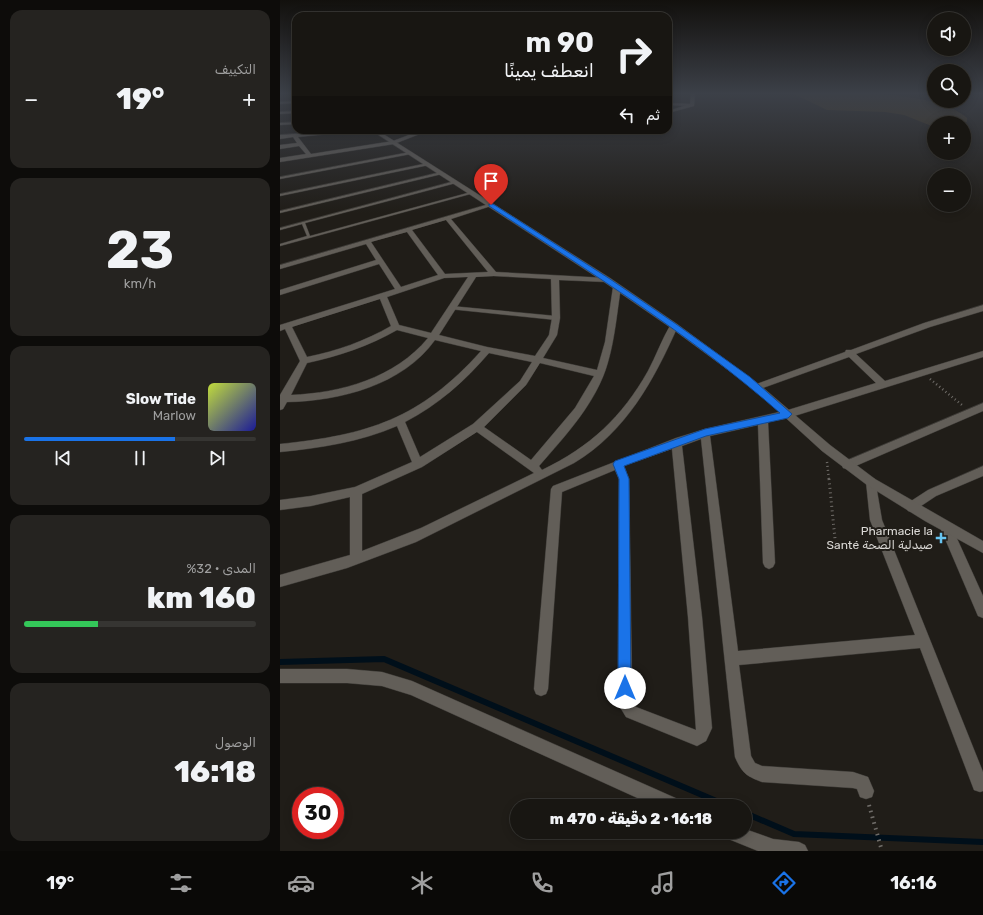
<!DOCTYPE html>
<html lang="ar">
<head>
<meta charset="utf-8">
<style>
	body { margin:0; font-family:Rubik,Cairo,sans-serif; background:#252320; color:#f1f3f6; direction:rtl; height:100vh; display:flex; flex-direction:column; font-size:15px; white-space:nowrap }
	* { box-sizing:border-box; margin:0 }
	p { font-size:13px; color:#9f9f9f }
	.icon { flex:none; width:22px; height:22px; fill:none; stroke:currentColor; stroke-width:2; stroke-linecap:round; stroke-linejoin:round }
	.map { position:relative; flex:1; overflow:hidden; direction:ltr }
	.sheet { display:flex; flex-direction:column; gap:10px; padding:10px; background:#0d0c0a; width:280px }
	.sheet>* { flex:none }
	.hud { position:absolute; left:12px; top:12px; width:380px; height:122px; border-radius:12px; box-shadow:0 2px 10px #0003,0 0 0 1px #363532; direction:rtl; background:#181612; color:#f1f3f6; overflow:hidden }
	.fabs { position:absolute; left:647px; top:12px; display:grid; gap:8px }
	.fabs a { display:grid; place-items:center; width:44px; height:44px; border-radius:50%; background:#181612; box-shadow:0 2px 10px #0003,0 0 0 1px #363532; font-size:20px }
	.speed { position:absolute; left:12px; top:787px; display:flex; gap:8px; font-size:20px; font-weight:700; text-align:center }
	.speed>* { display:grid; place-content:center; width:52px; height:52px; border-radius:50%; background:#181612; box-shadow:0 2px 10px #0003,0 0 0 1px #363532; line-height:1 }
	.speed .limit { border:6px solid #d22; background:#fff; color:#111 }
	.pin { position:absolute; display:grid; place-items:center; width:34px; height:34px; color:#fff; margin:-41px -17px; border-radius:50% 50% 50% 0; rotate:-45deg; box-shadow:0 0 4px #0007 }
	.pin .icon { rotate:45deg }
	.me { position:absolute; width:44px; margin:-22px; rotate:0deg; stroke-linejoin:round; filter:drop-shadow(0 0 3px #0008) }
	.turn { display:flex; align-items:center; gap:14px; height:84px; padding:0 12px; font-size:18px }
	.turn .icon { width:52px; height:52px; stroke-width:2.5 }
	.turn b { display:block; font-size:28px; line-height:34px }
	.then { display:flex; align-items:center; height:38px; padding:0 12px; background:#0003; gap:8px; font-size:15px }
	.big { font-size:30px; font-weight:800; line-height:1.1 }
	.sheet .tile { flex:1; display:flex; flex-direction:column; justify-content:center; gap:6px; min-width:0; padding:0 14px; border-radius:12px; background:#252320 }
	.sheet .dial { align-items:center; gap:0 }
	.dial b { font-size:52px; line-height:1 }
	.song { display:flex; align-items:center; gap:12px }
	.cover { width:48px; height:48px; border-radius:6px; background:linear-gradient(135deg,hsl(70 70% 55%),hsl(240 70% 35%)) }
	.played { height:4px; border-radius:2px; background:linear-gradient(90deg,#1a73e8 65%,#363532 65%) }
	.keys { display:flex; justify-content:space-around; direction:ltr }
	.heat { display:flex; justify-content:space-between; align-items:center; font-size:22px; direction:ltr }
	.charge { height:6px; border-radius:3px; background:linear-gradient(90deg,#34c759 32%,#363532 0) }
	.trip { position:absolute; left:230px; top:799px; width:242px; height:40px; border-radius:20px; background:#181612; box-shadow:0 2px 10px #0003,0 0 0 1px #363532; font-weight:800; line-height:40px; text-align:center; direction:rtl }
	.menu { display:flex; height:64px; justify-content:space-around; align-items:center; background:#0a0907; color:#9f9f9f }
	.menu .icon { width:28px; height:28px }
	.menu .current { color:#1a73e8 }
	.menu b { font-size:18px; color:#f1f3f6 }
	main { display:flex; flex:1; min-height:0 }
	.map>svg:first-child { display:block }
</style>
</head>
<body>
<main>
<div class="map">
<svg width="703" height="851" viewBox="0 0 703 851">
	<rect width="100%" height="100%" fill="#201d18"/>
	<path fill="#41341b" d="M514,94C558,94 654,88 687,118V122L654,123V127L624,115L605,112L547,110Z"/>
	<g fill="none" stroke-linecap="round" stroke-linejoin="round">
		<g stroke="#000f1a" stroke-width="6">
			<path d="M0,662L104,659L448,806"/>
			<path d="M465,813L514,834L703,842"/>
		</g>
		<defs>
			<g id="service">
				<path d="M130,152H131V154L0,179V177Z"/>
				<path d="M148,163H149V165L0,196V194Z"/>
				<path d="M161,172L163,173L162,174L0,213V211Z"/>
				<path d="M175,181L177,182L176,183L25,223L30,236L191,192L194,193L0,246V244L27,236L22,224L0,230V228Z"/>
				<path d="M171,306L276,316L278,318L276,320L169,309V308Z"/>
			</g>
			<path id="pedestrian" d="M388,103L412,104L414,105L412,106L388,105Z"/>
			<g id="minor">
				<path d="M411,94H415L414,106L388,113V111L410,104Z"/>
				<path d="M16,101V103L0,104V102Z"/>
				<path d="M16,111V113L0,114V112Z"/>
				<path d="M16,122V124L0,125V123Z"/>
				<path d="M67,130H88L18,137L31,154L113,141L142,130H150L114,144L0,162V158L26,154L19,146L0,149V145L17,143L13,137L0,139V135Z"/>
				<path d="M209,204L214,205L171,219L216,272L327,278L331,280L327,282L279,280L280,318L277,335L263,358L317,370L325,342L333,287L337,285L341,287C337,312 335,338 328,362C317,402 286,435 259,466L262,470C310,447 342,417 368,371C376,356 382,339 391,324H397L398,326C374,380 346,432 294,463L136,542L67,568L0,587V575L70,555V497L31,506L0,510V500L31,496L75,487L132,462L117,426C80,442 40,448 0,452V444C88,435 140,419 201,351L155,340C123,385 60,401 7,402L3,409L0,410V395L20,361L5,329L0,331V325L115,289L99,264L0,295V290L96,260L86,244L0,269V265ZM166,220L208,272L165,274L132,230ZM127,232L158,275L121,287L91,242ZM214,276L271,279L272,318L269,335L255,356L207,347L159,335L196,277ZM188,277L151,333L119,325L107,297L164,278ZM100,299L111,326C85,341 57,351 27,357L12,327ZM117,330L148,338C115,378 61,393 11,395L27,363C59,356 89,346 117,330ZM209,353L252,362L240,381L193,424L140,457L125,422C158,405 185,381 209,353ZM260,363L314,376L295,408L251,460L204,427L246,385ZM197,432L254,473L141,528L82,551V494L142,467Z"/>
				<path d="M703,305V311L650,327L576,354L605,381L703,351V357L508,418L488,422L495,563L493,567L489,569L485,567L483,563L478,425L430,436L458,651L635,635L590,520L586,482L587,479L591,477L595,479L602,520L703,772V791L700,792L694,790L640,648L459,665L471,756L475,763L482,766L573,772L588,777L594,791L592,797L586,799L580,797L577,789L573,788L482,782C466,776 462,773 455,757L421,439L402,446L422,617L432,728L426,741L417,746L346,717L340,707L338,688L339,479L335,470L282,492L268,689L266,694L261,696L256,694L254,689L271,489L273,486L396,438L425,429L508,410L596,383L569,357L480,389H474L472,387L474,385L565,352L566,350H571L644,323ZM392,449L408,617L416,730L356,707L354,704L352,688L349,479L344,466Z"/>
				<path d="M703,403V411L571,468L567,469L563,468L562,465L563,462Z"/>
				<path d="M703,466V476L656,496L632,512L628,511L626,507L628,503L648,490Z"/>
				<path d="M666,522L670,523L703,596V618L698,616L660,527L662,523Z"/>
				<path d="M0,669H67L102,672L132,681L400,800L402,806H375L131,695L102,686L67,683H0Z"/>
				<path d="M465,829L493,839L519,842L525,845L528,851H478L446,838L444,832H465Z"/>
			</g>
			<path id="tertiary" d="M91,130H97L330,278L397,324L480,385L550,445L595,479L703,541V553L645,521L587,485L542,451L474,389L391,328L324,282Z"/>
		</defs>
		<use href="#service" stroke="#3c3a36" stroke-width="1"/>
		<use href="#pedestrian" stroke="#3c3a36" stroke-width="1"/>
		<use href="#minor" stroke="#3c3a36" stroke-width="1"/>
		<use href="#tertiary" stroke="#3c3a36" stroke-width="1"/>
		<g stroke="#706d69" stroke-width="2.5" stroke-dasharray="1 3" stroke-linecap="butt">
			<path d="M650,379L682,405"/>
			<path d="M547,462L549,480"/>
		</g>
		<path stroke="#706d69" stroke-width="3" stroke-dasharray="1 3.5" stroke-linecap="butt" d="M549,479L556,549"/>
		<path stroke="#706d69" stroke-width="4" stroke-dasharray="1.5 4.5" stroke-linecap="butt" d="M589,805L602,851"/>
		<use href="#service" fill="#625e58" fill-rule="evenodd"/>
		<use href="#pedestrian" fill="#625e58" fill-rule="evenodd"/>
		<use href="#minor" fill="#625e58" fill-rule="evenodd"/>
		<use href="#tertiary" fill="#625e58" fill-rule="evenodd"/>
	</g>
	<linearGradient id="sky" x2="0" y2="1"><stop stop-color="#12100d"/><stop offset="0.44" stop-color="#3c4048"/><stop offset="1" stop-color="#3c4048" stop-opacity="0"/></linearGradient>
	<rect width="703" height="213" fill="url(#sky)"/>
	<path fill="#1a73e8" stroke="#114b97" d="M209,204H213L330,279L396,324L470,377L512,414L508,418L426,436L344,466L349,479L351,688L349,693L345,695L340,693L338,688L339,479L333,464L335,461L425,429L500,413C410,334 308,271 209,206Z"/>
	<path fill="#67c4f0" stroke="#201d18" stroke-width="1.5" d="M659 532h4v4h4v4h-4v4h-4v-4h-4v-4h4z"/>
	<g text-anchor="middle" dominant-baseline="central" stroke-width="4" stroke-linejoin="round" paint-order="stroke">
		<g font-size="12" fill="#dbd9d6" stroke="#201d18" text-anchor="end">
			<text x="653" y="531">Pharmacie la<tspan x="653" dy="14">Santé صيدلية الصحة</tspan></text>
		</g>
	</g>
</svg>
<div class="fabs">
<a><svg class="icon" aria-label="sound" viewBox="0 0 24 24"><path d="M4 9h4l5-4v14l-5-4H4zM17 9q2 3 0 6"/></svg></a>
<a><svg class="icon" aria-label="search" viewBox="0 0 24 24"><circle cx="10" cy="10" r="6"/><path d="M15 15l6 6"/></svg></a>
<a>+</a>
<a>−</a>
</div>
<div class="speed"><div class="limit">30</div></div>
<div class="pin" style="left:211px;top:205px;background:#d93025"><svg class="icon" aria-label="arrive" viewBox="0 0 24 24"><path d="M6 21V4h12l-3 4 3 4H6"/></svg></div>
<svg class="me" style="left:345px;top:688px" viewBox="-20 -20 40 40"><circle r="19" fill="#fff"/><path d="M0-13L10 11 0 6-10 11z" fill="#1a73e8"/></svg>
<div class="trip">16:18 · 2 دقيقة · 470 m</div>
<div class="hud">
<div class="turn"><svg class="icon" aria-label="right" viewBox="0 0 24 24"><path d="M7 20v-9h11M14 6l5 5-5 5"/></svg><div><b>90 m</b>انعطف يمينًا</div></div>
<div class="then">ثم<svg class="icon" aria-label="left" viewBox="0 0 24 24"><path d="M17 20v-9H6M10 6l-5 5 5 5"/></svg></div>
</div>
</div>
<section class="sheet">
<div class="tile"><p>التكييف</p>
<div class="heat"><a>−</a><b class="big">19°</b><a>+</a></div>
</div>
<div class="tile dial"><b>23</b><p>km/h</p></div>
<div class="tile">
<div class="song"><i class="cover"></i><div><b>Slow Tide</b><p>Marlow</p></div></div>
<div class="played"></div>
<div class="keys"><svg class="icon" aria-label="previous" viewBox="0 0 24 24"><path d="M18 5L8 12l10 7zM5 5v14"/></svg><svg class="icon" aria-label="pause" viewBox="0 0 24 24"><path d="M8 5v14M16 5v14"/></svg><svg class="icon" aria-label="next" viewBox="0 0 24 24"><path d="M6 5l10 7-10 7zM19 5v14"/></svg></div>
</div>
<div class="tile"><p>المدى · 32%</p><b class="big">160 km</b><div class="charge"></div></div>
<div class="tile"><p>الوصول</p><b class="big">16:18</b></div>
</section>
</main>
<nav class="menu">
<b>16:16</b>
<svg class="icon current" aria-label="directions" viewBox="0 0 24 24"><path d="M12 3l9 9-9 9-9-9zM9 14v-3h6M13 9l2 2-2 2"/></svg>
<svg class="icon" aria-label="music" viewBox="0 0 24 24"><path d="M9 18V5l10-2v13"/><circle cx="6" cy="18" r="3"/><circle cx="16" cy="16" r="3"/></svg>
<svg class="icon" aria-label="phone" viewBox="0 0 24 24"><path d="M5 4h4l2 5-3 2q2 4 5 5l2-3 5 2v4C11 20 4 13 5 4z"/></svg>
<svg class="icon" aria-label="climate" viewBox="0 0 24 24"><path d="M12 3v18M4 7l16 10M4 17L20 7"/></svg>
<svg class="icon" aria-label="car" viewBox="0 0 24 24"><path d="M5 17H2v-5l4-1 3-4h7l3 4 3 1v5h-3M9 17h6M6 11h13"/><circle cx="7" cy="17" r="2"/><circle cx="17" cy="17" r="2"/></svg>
<svg class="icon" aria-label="filters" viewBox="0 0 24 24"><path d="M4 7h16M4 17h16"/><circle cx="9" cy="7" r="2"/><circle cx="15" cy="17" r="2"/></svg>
<b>19°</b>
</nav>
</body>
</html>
